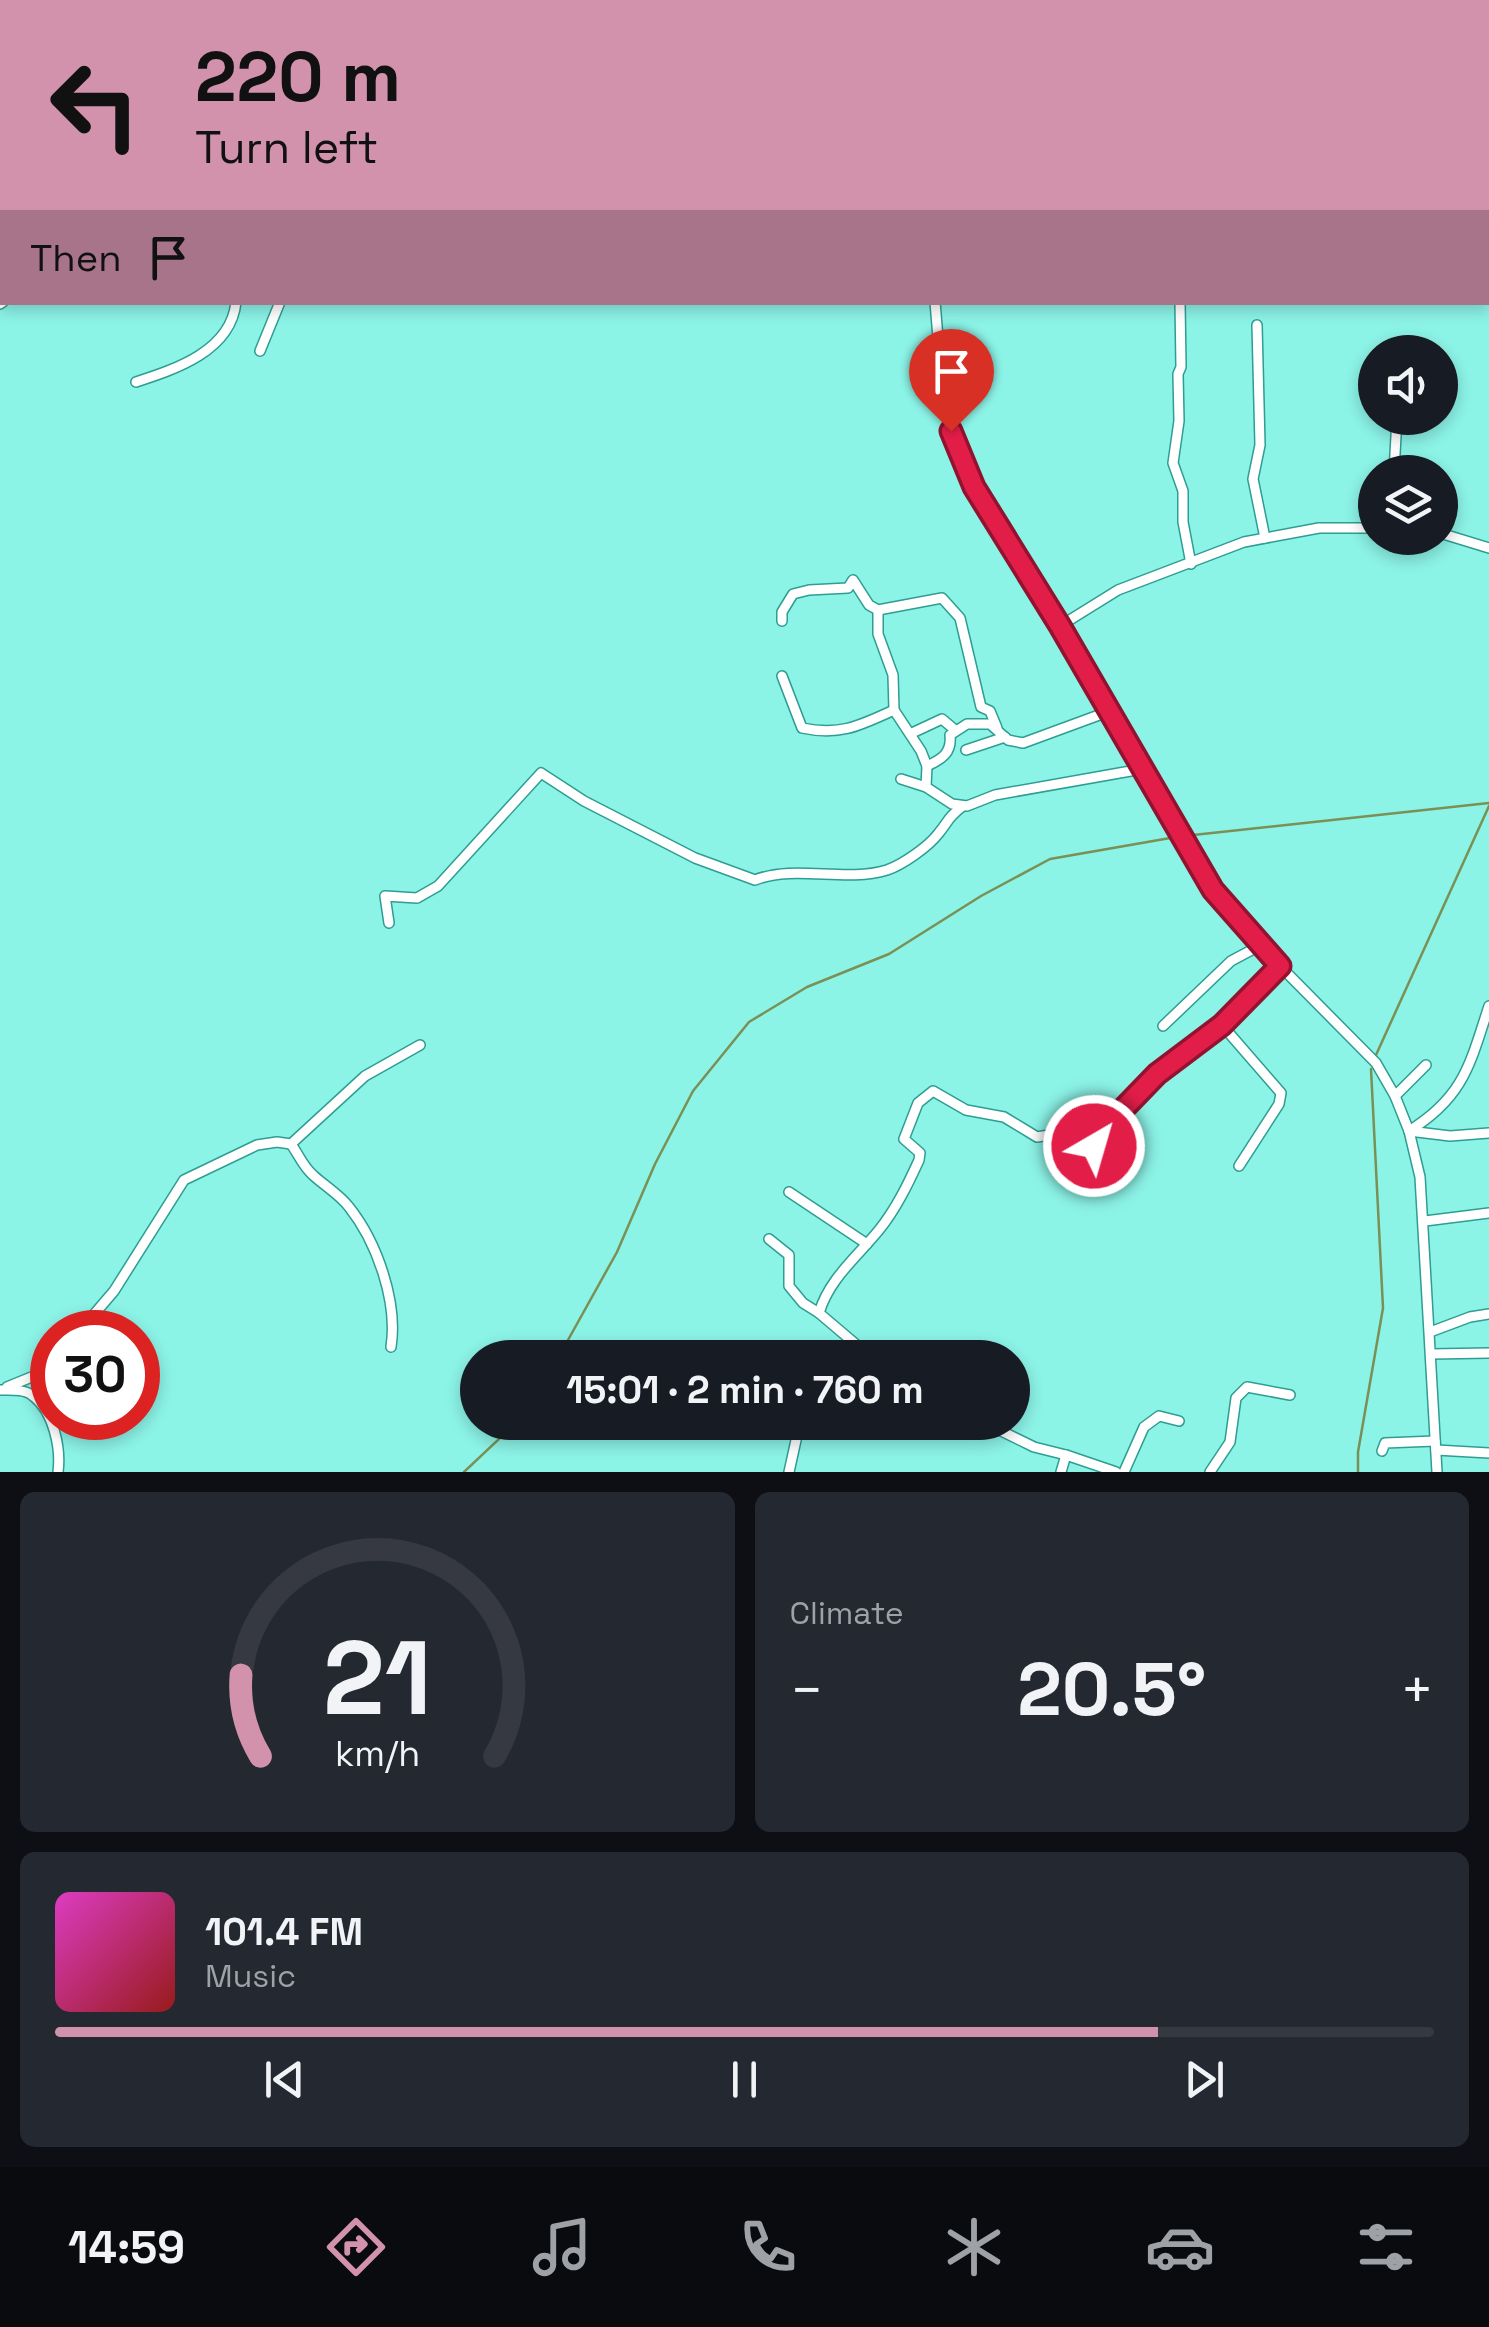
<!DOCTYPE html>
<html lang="en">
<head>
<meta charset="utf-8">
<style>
	body { margin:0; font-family:"Space Grotesk",sans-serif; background:#242831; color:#f1f3f6; height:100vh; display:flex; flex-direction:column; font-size:38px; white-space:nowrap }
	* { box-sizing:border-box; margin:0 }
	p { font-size:32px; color:#9ea1a6 }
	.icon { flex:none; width:55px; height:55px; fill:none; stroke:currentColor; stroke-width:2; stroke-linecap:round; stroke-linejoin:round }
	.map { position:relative; height:1472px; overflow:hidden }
	.drawer { display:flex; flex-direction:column; gap:20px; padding:20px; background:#0d0f14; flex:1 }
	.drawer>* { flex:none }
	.guide { position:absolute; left:0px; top:0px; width:1490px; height:305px; box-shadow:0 5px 15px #0003; background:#d292ac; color:#111; overflow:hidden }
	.fabs { position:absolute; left:1358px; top:335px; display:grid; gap:20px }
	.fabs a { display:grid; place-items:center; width:100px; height:100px; border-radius:50%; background:#171b24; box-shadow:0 5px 15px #0003; font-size:50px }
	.speed { position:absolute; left:30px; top:1310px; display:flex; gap:20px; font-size:50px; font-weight:700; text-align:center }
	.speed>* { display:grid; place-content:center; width:130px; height:130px; border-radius:50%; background:#171b24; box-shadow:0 5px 15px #0003; line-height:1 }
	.speed .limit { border:15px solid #d22; background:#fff; color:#111 }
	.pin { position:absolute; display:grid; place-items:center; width:85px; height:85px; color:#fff; margin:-102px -42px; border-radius:50% 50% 50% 0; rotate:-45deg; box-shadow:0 0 10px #0007 }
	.pin .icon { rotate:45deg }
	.me { position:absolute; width:110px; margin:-55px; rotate:38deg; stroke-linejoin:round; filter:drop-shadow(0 0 8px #0008) }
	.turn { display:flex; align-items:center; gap:35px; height:210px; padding:0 30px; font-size:45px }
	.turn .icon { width:130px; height:130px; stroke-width:2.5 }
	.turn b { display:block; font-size:70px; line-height:85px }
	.then { display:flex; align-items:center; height:95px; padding:0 30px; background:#0003; gap:20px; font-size:38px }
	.big { font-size:75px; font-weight:700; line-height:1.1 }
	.drawer .tile { flex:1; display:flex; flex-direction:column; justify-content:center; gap:15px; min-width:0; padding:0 35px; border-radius:15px; background:#242831 }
	.drawer .dial { align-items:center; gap:0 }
	.dial svg { height:260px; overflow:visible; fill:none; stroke:#363941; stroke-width:7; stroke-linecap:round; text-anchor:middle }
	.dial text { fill:#f1f3f6; stroke:none }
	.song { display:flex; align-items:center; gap:30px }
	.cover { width:120px; height:120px; border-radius:15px; background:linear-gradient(135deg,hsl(310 70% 55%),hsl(0 70% 35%)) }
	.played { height:10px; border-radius:5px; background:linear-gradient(90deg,#d292ac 80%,#363941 80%) }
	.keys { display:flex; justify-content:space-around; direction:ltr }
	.heat { display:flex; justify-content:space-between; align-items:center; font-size:55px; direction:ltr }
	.drawer .tiles { flex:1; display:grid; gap:20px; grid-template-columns:1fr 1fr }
	.tile:last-child { grid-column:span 2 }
	.trip { position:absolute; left:460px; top:1340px; width:570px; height:100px; border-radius:50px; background:#171b24; box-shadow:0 5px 15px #0003; font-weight:700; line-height:100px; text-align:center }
	.dock { display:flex; height:160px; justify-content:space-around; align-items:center; background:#090b0e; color:#9ea1a6 }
	.dock .icon { width:70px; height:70px }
	.dock .current { color:#d292ac }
	.dock b { font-size:45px; color:#f1f3f6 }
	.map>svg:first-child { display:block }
</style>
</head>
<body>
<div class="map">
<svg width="1489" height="1472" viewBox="0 0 1489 1472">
	<rect width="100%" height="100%" fill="#8cf3e7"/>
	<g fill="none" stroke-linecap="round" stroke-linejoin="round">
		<g stroke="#7a9055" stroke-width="2.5">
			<path d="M1184,836L1489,803"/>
			<path d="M1376,1055L1489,806"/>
			<path d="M558,1358L617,1252L655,1164L693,1091L749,1022L807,987L889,954L981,896L1050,859L1176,837"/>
			<path d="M464,1472L517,1422"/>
			<path d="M1358,1472V1452L1383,1308L1371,1069"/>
		</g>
		<defs>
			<g id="minor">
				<path d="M311,0L316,2"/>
				<path d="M556,0L583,2"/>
				<path d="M936,0V2"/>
				<path d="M1477,0L1478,2"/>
				<path d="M338,2V0"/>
				<path d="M464,2V0"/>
				<path d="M1017,2L1019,0"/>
				<path d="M1290,2H1306"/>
				<path d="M1369,2L1373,0"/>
				<path d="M1488,19L1489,20"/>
				<path d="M935,302L944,409L958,453L974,487L1060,626L1213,890L1278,964L1376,1063L1395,1096L1409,1131L1420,1177L1437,1472"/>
				<path d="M1180,302L1181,367L1178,374L1179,421L1173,463L1183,491V522L1191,564"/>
				<path d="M0,304L3,302"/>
				<path d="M1257,325L1260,445L1253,479L1265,538"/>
				<path d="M260,351L280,302"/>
				<path d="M136,382C176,369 231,351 236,302"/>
				<path d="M1394,472L1397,418"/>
				<path d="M1440,533L1489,548"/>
				<path d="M878,610V634L893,675L894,710L921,751L927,766L926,787"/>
				<path d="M782,621V612L793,594L809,590L848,588L853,580L869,605L878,610L942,598L960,618L981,707L990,711L997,728"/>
				<path d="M1060,626L1118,590L1244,542L1319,528H1375"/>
				<path d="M782,676L802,728C840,736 859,726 894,710"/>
				<path d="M912,733L942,719L955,730"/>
				<path d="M966,750L1005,737"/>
				<path d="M927,766C942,759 952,753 950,735L967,724H990L1008,740L1023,743L1110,711"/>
				<path d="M901,779L926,787L952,804L967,806L995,795L1142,769"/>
				<path d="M389,923L385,896L417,898L438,886L541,773L584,801L695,858L755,880C796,864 844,883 887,870C902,865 928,847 938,834C949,821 947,818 963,806"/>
				<path d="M1222,1025L1281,1093L1279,1104L1239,1166"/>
				<path d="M1163,1026L1231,961L1261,945"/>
				<path d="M1395,1096L1426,1065"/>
				<path d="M1409,1131C1464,1097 1470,1064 1489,1006"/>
				<path d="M1409,1131L1450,1136L1489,1133"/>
				<path d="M291,1144C299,1155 303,1167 314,1176C325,1186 340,1195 349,1207C377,1242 398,1302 391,1347"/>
				<path d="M1121,1181C1106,1167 1091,1158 1097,1136L1157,1074L1222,1025L1280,966"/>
				<path d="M789,1192L867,1244"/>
				<path d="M1425,1221L1489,1213"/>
				<path d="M769,1239L789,1255V1286L803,1303L819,1313"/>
				<path d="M79,1332L114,1291L184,1180L257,1145L277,1142L291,1144L365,1076L420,1045"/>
				<path d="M1430,1332L1470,1317L1489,1314"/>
				<path d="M1431,1354L1489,1353"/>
				<path d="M848,1358L863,1348"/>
				<path d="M872,1358L819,1313C829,1279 857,1257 879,1230C896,1209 908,1184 919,1160L920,1153L904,1139L918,1103L933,1091L966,1110L1004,1117L1037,1137L1049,1135L1059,1124L1097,1136"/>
				<path d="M7,1387L34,1376L52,1361"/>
				<path d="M1,1390C12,1390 25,1389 33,1396C54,1412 61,1449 58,1472"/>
				<path d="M983,1422L1034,1447L1066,1455"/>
				<path d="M1436,1450L1489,1453"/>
				<path d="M1382,1451L1385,1443L1435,1441"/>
				<path d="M789,1472L800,1422"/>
				<path d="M1061,1472L1066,1455L1116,1472"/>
				<path d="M1124,1472L1144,1427L1159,1416L1179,1421"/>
				<path d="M1210,1472L1230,1442L1236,1398L1247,1387L1290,1395"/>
			</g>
		</defs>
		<use href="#minor" stroke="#2e9d92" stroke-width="12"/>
		<use href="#minor" stroke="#fff" stroke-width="9"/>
	</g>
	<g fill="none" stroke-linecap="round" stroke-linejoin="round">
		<defs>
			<path id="route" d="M951,431L974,487L1060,626L1213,890L1280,966L1222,1025L1157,1074L1097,1136L1094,1146"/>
		</defs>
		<use href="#route" stroke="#92132f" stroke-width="25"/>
		<use href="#route" stroke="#e11d48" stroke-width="18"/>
	</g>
</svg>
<div class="fabs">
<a><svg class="icon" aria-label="sound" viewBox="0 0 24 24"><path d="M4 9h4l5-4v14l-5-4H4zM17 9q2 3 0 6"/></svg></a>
<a><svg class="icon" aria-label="layers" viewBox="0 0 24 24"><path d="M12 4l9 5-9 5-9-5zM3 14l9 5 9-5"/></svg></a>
</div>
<div class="speed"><div class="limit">30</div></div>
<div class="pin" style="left:951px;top:431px;background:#d93025"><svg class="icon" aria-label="arrive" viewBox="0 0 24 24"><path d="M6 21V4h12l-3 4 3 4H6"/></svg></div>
<svg class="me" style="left:1094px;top:1146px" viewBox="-20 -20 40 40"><circle r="17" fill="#e11d48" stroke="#fff" stroke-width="3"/><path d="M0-11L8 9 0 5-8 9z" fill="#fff"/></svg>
<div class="trip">15:01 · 2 min · 760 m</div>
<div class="guide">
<div class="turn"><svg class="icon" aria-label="left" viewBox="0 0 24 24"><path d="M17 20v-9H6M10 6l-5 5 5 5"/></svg><div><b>220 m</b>Turn left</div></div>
<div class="then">Then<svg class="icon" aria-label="arrive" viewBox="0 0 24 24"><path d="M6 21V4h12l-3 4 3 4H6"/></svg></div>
</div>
</div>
<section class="drawer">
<div class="tiles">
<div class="tile dial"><svg viewBox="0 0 100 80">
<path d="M14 69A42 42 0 1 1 86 69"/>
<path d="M14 69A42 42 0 0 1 8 44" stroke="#d292ac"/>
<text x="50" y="56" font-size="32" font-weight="700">21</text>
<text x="50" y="72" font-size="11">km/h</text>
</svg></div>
<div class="tile"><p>Climate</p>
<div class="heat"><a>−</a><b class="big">20.5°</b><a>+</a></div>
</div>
<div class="tile">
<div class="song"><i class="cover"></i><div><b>101.4 FM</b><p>Music</p></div></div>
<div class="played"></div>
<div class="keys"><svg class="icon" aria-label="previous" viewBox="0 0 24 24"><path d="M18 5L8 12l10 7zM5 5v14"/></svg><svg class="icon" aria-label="pause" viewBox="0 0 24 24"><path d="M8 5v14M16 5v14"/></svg><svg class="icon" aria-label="next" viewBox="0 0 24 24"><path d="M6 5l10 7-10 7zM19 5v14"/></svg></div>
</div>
</div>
</section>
<nav class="dock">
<b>14:59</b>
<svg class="icon current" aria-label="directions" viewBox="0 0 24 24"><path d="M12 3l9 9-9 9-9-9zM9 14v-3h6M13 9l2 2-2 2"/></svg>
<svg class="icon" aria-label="music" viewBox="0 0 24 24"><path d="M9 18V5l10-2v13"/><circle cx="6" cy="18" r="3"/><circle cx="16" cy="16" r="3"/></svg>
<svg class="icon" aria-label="phone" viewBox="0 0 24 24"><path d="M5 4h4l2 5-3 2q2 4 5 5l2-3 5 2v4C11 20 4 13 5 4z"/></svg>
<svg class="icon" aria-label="climate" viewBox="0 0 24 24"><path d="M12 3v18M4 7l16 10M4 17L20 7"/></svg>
<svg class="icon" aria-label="car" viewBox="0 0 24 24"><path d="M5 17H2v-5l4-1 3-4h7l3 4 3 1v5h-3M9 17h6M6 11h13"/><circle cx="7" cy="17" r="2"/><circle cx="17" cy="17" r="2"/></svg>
<svg class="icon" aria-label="filters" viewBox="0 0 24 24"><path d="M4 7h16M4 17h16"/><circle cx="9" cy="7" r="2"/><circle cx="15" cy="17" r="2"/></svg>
</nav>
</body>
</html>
